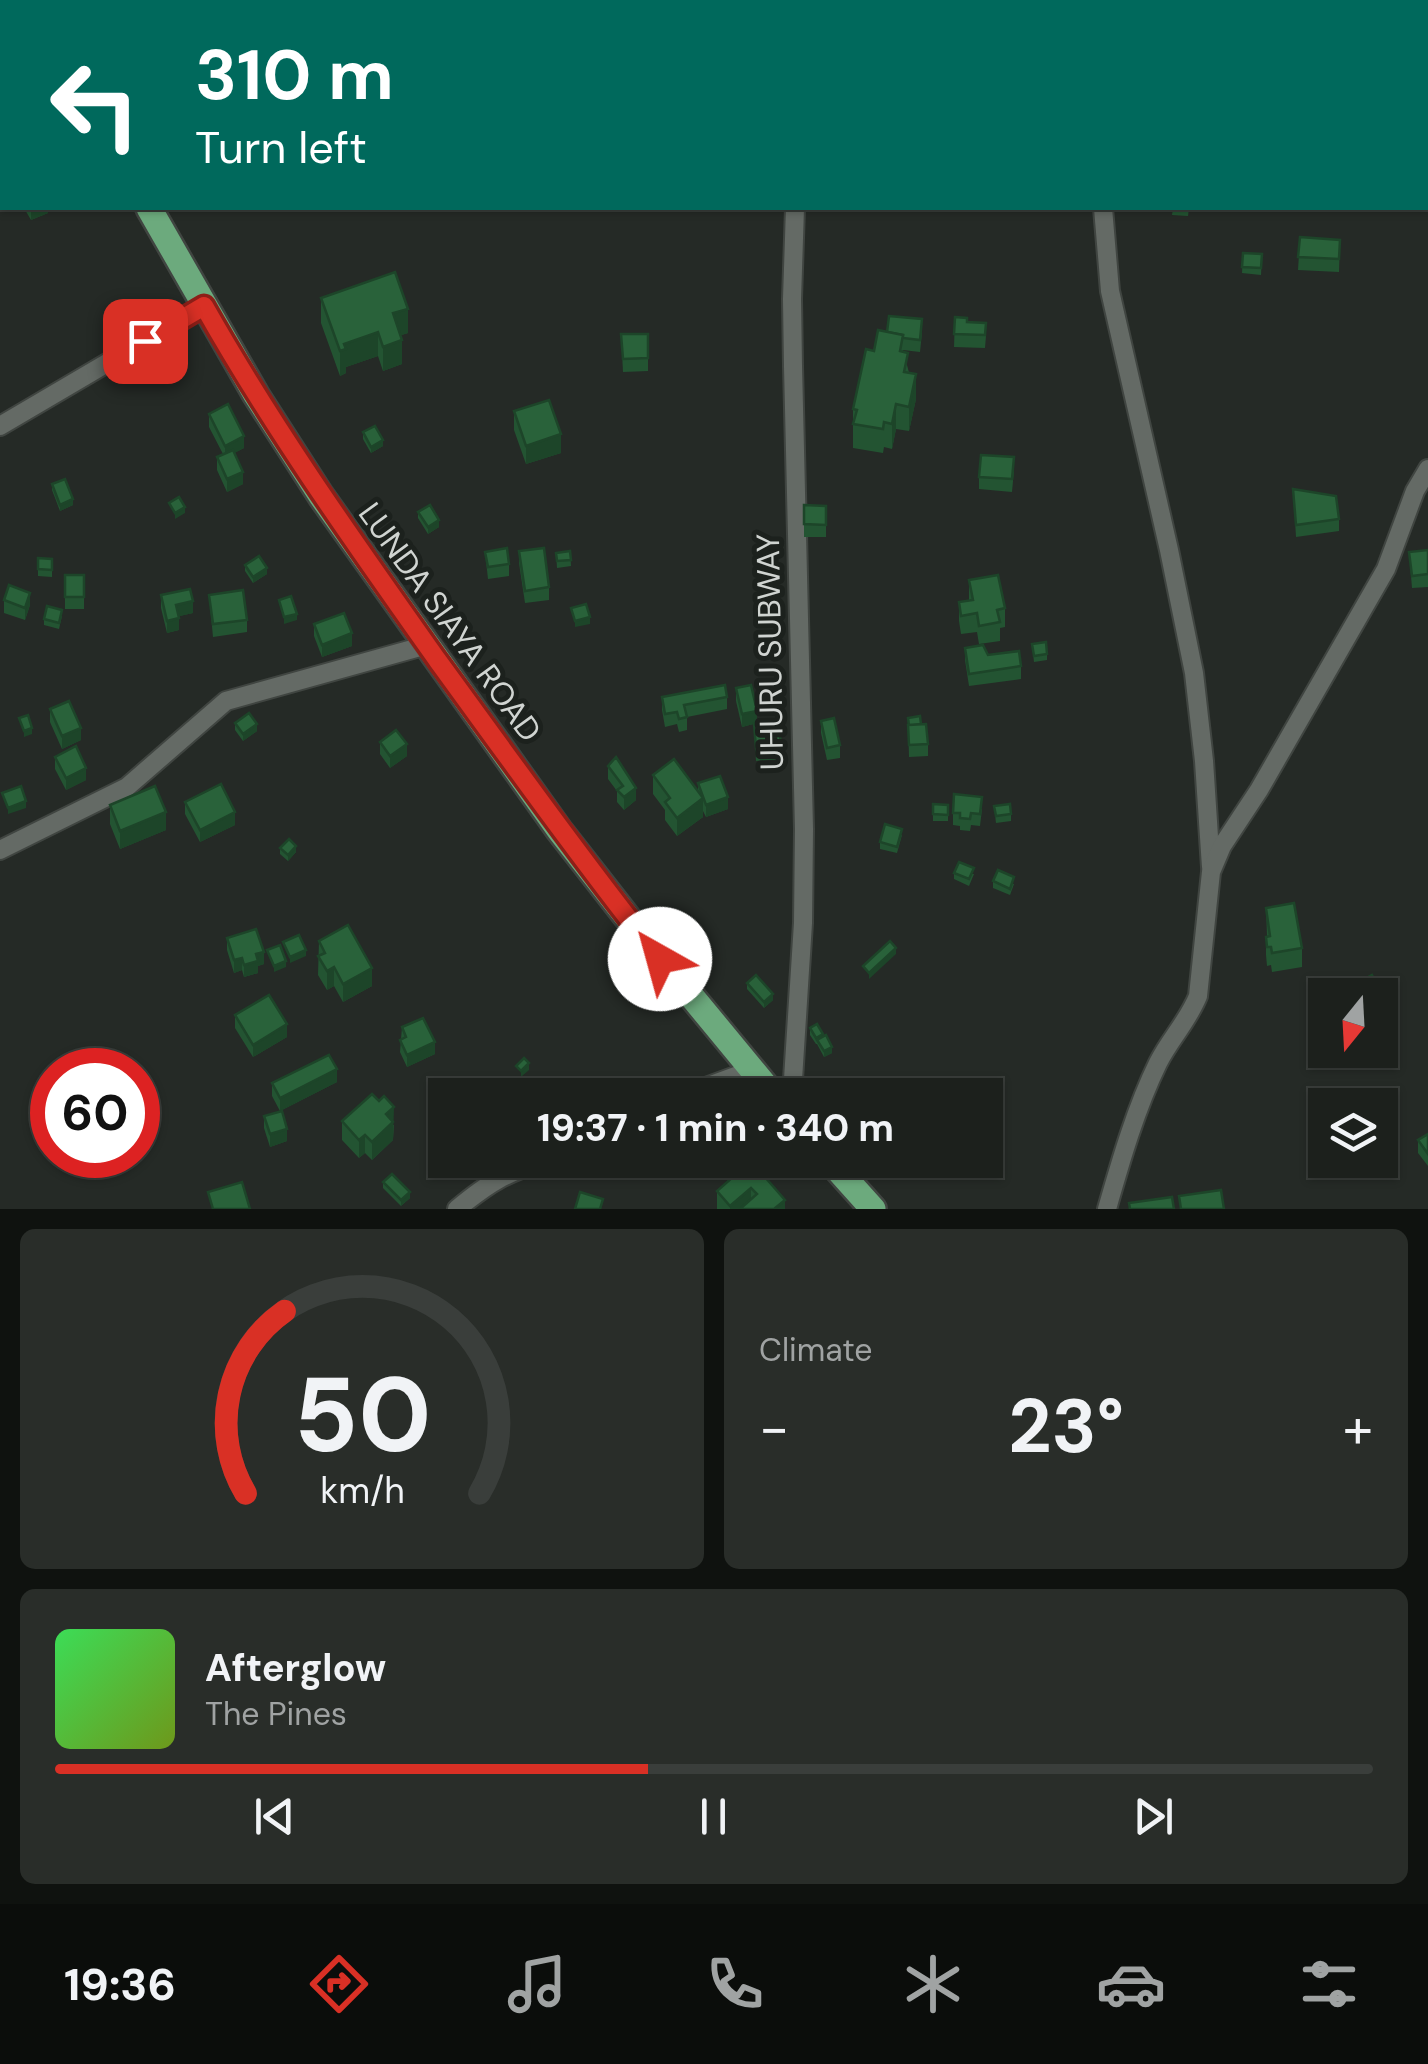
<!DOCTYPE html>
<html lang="en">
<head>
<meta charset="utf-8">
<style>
	body { margin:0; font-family:"DM Sans",sans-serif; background:#292d29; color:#f1f3f6; height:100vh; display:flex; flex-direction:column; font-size:38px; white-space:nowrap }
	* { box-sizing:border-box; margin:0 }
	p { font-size:32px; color:#a0a3a3 }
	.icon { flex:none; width:55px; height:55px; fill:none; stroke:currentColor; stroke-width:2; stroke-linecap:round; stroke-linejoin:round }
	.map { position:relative; height:1209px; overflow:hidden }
	.sheet { display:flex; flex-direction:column; gap:20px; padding:20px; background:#0f120f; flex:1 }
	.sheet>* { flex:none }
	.guide { position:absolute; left:0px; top:0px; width:1430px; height:210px; box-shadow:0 2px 8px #0004,0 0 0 2px #3a3e3b; background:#00695c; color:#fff; overflow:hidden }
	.needle { width:65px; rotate:198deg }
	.buttons { position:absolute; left:1308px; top:978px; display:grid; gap:20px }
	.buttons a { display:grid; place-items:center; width:90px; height:90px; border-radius:0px; background:#1c201c; box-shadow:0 2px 8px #0004,0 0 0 2px #3a3e3b; font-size:50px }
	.speed { position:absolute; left:30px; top:1048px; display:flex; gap:20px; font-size:50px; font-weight:700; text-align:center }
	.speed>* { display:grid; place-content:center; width:130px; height:130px; border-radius:50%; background:#1c201c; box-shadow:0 2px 8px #0004,0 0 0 2px #3a3e3b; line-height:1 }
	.speed .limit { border:15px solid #d22; background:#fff; color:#111 }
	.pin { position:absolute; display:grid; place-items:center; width:85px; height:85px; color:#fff; margin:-42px; border-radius:20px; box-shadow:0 5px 15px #0006 }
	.me { position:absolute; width:110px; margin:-55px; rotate:322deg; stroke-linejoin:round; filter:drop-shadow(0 0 8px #0008) }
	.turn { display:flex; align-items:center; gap:35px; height:210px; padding:0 30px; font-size:45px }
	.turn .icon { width:130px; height:130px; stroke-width:2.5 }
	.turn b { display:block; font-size:70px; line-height:85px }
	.big { font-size:75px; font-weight:700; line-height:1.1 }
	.sheet .card { flex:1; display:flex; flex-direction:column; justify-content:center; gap:15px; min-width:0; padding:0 35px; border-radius:15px; background:#292d29 }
	.sheet .dial { align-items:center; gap:0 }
	.dial svg { height:260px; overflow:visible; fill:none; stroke:#3a3e3b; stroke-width:7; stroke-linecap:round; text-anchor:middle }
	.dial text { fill:#f1f3f6; stroke:none }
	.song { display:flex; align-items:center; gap:30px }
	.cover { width:120px; height:120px; border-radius:15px; background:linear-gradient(135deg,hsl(130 70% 55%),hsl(80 70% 35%)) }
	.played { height:10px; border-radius:5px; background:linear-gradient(90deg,#d93025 45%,#3a3e3b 45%) }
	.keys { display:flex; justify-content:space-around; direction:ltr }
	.heat { display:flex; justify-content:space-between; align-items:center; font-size:55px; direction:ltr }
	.sheet .tiles { flex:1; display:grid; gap:20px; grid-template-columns:1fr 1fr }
	.card:last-child { grid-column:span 2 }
	.trip { position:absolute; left:428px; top:1078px; width:575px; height:100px; border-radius:0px; background:#1c201c; box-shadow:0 2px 8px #0004,0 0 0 2px #3a3e3b; font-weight:700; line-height:100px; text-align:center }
	.tab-bar { display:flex; height:160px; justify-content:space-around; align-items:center; background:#0b0d0b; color:#a0a3a3 }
	.tab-bar .icon { width:70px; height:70px }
	.tab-bar .on { color:#d93025 }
	.tab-bar b { font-size:45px; color:#f1f3f6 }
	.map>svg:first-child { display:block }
</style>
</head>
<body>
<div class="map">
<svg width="1428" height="1209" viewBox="0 0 1428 1209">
	<rect width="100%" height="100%" fill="#252a26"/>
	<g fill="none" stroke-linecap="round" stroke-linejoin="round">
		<defs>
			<g id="street">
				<path d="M812,0L826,2"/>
				<path d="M0,83L2,81"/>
				<path d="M1103,208L1110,291L1169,550L1194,673L1204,761L1211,867"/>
				<path d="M0,426L204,306"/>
				<path d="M0,850L127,787L226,701L427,645"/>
				<path d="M684,1095L752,1070"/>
				<path d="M792,1095L803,923L804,829L793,366L792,299L795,208"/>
				<path d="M457,1209C491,1181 504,1174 546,1160"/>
				<path d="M1107,1209C1121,1160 1136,1108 1158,1063C1170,1039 1188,1021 1198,996L1211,872L1222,846L1259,790L1386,569L1415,491L1428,469"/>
			</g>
			<g id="primary">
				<path d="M32,0L34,2"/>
				<path d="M149,208L256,395L321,496L559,830L641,935L773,1095"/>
				<path d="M829,1160L873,1209"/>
			</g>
		</defs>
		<use href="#street" stroke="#404541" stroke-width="22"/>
		<use href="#primary" stroke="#404541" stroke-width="30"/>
		<use href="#street" stroke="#646a65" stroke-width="18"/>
		<use href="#primary" stroke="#6caa7d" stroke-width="25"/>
	</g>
	<g fill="#235432">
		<path d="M24,208H48V213L31,220Z"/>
		<path d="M1173,208H1189L1188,216L1172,215Z"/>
		<path d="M1300,237L1340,240L1339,272L1298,270Z"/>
		<path d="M1243,253L1262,254L1261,275L1242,273Z"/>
		<path d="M321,298L408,333L401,335L402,364L383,371L378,356L346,367V373L340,376L321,323Z"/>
		<path d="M955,317L967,322L986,336L985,348L954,347Z"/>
		<path d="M887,332H922L920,352L903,350L916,399L909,431L896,429L892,449L884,447L883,453L853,448V409L874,351Z"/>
		<path d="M621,334H648V371L623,372Z"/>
		<path d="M514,411L561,453L526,464L514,430Z"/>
		<path d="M209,414L244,448L234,453L243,484L227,492L217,470V457L223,454L209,427Z"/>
		<path d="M363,432L383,446L371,453L363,439Z"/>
		<path d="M1014,470L1012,492L979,489V477Z"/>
		<path d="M52,484L73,505L60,511L52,490Z"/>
		<path d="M1293,489L1339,519V531L1296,537Z"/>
		<path d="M804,505L826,506V537H804Z"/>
		<path d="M418,512L439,527L428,534L418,518Z"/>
		<path d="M1428,550V587L1412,588L1409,552Z"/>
		<path d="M519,551L549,587V600L525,603L519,563Z"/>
		<path d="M570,551L571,566L557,568L556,553Z"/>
		<path d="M485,552L509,564V576L488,579Z"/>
		<path d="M38,558L52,559V577L38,576Z"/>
		<path d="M245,565L267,574L253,583L245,571Z"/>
		<rect x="65" y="575" width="19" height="34"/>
		<path d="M969,580L1005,608V627L1000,628V641L979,644L977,632L961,634L959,621V602L969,600Z"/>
		<path d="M161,595L193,613L179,616V630L167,633L161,608Z"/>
		<path d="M209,595L247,620V632L213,637Z"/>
		<path d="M4,600L30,605L25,620L4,613Z"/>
		<path d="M62,616L59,629L44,625V619Z"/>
		<path d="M314,624L352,646L322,657L314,636Z"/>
		<path d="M1032,644L1047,654V660L1034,662Z"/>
		<path d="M965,648L1021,666V679L969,686L965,660Z"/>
		<path d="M736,688L757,723L742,727L736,701Z"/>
		<path d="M662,697H727V709L687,717V730L679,732L677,724L665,727L662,710Z"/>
		<path d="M50,709L81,740L62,749L50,722Z"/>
		<path d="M908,718L921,725L928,744V756L909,757Z"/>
		<path d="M821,721L840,745V758L827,760L821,733Z"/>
		<path d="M235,723L257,731L243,741L235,730Z"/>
		<path d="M754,724L781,747V759L756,761Z"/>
		<path d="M380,742L407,756L390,768L380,754Z"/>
		<path d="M55,757L86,780L66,790L55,769Z"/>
		<path d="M608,766L636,800L624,810L617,802V791L608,779Z"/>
		<path d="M653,775L698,791V783L728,809L706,817L703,811V817L677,836L665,820V810L653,794Z"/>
		<path d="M185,802L235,825L200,842L185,814Z"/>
		<path d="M933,804L948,805V821H933Z"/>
		<path d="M110,805L166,830L120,849L110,824Z"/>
		<path d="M994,806L1011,814V821L996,823Z"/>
		<path d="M982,809L980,826L971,825L970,831L960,830V826L953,825V813Z"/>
		<path d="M902,835L897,853L880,849V842Z"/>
		<path d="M280,848L296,852L288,861L280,854Z"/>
		<path d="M954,873L974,874L969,886L954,879Z"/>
		<path d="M993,881L1014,884L1010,895L993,888Z"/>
		<path d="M1266,908L1302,948V967L1272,972L1271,965L1267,966L1266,955V937L1267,936Z"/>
		<path d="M227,938L264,964L258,966V973L244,977L242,970L234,973L227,950Z"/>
		<path d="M319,941L372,986L343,1002L334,986L327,990L318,975Z"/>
		<path d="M747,983L773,1000L764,1008L747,989Z"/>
		<path d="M235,1015L287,1037L253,1057L235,1028Z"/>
		<path d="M402,1027L435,1054L407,1067L400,1052Z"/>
		<path d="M810,1028L823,1037L832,1053L824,1057L817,1044H816L810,1035Z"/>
		<path d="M337,1082L280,1111L272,1096V1083Z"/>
		<path d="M264,1116L287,1141L270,1147L264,1128Z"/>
		<path d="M342,1121L394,1125L393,1140L372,1160L365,1153L359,1158L342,1140Z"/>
		<path d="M1428,1134V1166L1418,1153V1140Z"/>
		<path d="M439,1135V1158L431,1150V1144Z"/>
		<path d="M751,1161L785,1209H717V1191Z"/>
		<path d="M383,1182L410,1198L401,1206L383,1188Z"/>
	</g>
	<g fill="#1d4529">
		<path d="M31,208H48V213L31,220Z"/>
		<path d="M408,309V333L393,338V313Z"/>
		<path d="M378,332V356L346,367V373L340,376V351L344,344Z"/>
		<path d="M402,340V364L383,371V347Z"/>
		<path d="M916,374V399L909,431V407Z"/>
		<path d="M896,404V429L892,449V424Z"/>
		<path d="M561,434V453L526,464V446Z"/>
		<path d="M244,436V448L225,458V446Z"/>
		<path d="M383,440V446L371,453V447Z"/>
		<path d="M243,472V484L227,492V479Z"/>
		<path d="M73,499V505L60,511V505Z"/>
		<path d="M185,507V513L175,519V513Z"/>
		<path d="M439,520V527L428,534V527Z"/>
		<path d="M267,568V574L253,583V577Z"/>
		<path d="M30,593V605L25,620V608Z"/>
		<path d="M193,601V613L176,617V605Z"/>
		<path d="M297,614V620L284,624V617Z"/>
		<path d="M590,617V624L575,627V621Z"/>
		<path d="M179,618V630L167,633V621Z"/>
		<path d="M352,633V646L322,657V645Z"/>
		<path d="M757,711V723L742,727V714Z"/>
		<path d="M257,724V731L243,741V734Z"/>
		<path d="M32,728V734L24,737V731Z"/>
		<path d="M81,728V740L62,749V736Z"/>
		<path d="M407,744V756L390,768V756Z"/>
		<path d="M86,768V780L66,790V778Z"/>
		<path d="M636,788V800L624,810V797Z"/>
		<path d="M728,797V809L706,817V805Z"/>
		<path d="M703,798V817L677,836V818Z"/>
		<path d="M26,801V808L8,814V808Z"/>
		<path d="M166,812V830L120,849V831Z"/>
		<path d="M235,812V825L200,842V830Z"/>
		<path d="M296,846V852L288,861V855Z"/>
		<path d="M896,948V954L869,979V973Z"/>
		<path d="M306,950V956L290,963V957Z"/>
		<path d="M264,952V964L258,966V973L244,977V965L256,954Z"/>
		<path d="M242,958V970L234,973V960Z"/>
		<path d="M286,961V967L274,972V966Z"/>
		<path d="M334,967V986L327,990V971Z"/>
		<path d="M372,968V986L343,1002V984Z"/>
		<path d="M773,994V1000L764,1008V1002Z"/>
		<path d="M1389,1022V1028L1380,1032V1026Z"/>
		<path d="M287,1024V1037L253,1057V1045Z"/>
		<path d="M435,1042V1054L407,1067V1055Z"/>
		<path d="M832,1047V1053L824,1057V1051Z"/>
		<path d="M529,1063V1070L521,1077V1071Z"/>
		<path d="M337,1069V1082L280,1111V1098Z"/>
		<path d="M394,1107L393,1140L372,1160V1142L386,1114Z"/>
		<path d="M287,1129V1141L270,1147V1134Z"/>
		<path d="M365,1135V1153L359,1158V1140Z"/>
		<path d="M445,1146V1152L439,1158V1152Z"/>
		<path d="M751,1188V1206L748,1209H730V1206Z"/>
		<path d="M410,1192V1198L401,1206V1200Z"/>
		<path d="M785,1200V1209H774Z"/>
	</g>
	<g fill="#29623a" stroke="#1d4529" stroke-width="2.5">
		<rect x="780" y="0" width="16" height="2"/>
		<path d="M1300,237L1340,240L1339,259L1298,257Z"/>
		<path d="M1243,253L1262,254L1261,268L1242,267Z"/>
		<path d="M395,272L408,309L393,313L402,340L383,347L378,332L344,344L346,349L340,351L321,298Z"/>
		<path d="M889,316L922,319L920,340L903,338V335L887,332Z"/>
		<path d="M955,317L967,318V322L986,323L985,335L954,334Z"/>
		<path d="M878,330L903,335L900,351L908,353L904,372L916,374L909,407L896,404L892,424L884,422L883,429L853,424L857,410L853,409L866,349L874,351Z"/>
		<path d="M621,334H648V358L623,359Z"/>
		<path d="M549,400L561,434L526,446L514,411Z"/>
		<path d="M228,404L244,436L225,446L209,414Z"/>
		<path d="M375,426L383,440L371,447L363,432Z"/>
		<path d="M233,450L243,472L227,479L217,457Z"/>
		<path d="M981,455L1014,457L1012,479L979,477Z"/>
		<path d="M65,479L73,499L60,505L52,484Z"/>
		<path d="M1293,489L1336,496L1339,519L1296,525Z"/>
		<path d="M179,497L185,507L175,513L169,503Z"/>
		<path d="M430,505L439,520L428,527L418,512Z"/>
		<path d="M804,505L826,506V525L804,524Z"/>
		<path d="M507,548L509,564L488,567L485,552Z"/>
		<path d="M544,548L549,587L525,591L519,551Z"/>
		<path d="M1428,550V574L1412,576L1409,552Z"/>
		<path d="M570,551L571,560L557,561L556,553Z"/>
		<path d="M259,556L267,568L253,577L245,565Z"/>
		<path d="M38,558L52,559V570L38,569Z"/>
		<rect x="65" y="575" width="19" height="22"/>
		<path d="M998,575L1005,608L997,610L1000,622L979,626L977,613L961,616L959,602L973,600L969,580Z"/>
		<path d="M9,585L30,593L25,608L4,600Z"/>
		<path d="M190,589L193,601L176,605L179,618L167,621L161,595Z"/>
		<path d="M243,590L247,620L213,624L209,595Z"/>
		<path d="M291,596L297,614L284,617L279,600Z"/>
		<path d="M586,604L590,617L575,621L571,608Z"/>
		<path d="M47,606L62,610L59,623L44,619Z"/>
		<path d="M344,613L352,633L322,645L314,624Z"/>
		<path d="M1046,642L1047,654L1034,656L1032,644Z"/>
		<path d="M983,645L988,655L1019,651L1021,666L969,674L965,648Z"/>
		<path d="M725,685L727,697L684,705L687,717L679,719L677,712L665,714L662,697Z"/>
		<path d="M751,685L757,711L742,714L736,688Z"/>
		<path d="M69,701L81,728L62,736L50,709Z"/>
		<path d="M249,713L257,724L243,734L235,723Z"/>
		<path d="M28,715L32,728L24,731L19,718Z"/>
		<path d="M920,716L921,724L909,726L908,718Z"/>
		<path d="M834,718L840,745L827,748L821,721Z"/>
		<path d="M779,722L781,747L756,748L754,724Z"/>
		<path d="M926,724L928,744L909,745L908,725Z"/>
		<path d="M396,730L407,744L390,756L380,742Z"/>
		<path d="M76,746L86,768L66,778L55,757Z"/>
		<path d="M616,757L636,788L624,797L617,790L623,786L608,766Z"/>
		<path d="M674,759L703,798L677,818L665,802L670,798L653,775Z"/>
		<path d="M720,776L728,797L706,805L698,783Z"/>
		<path d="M221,784L235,812L200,830L185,802Z"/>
		<path d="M21,786L26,801L8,808L2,793Z"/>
		<path d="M155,786L166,812L120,831L110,805Z"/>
		<path d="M954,794L982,797L980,814L971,813L970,819L960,818V813H953Z"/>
		<path d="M933,804L948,805V815L933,814Z"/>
		<path d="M1010,804L1011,814L996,816L994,806Z"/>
		<path d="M885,824L902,829L897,847L880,842Z"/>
		<path d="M289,839L296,846L288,855L280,848Z"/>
		<path d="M959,862L974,868L969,879L954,873Z"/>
		<path d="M998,870L1014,877L1010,889L993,881Z"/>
		<path d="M1294,903L1302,948L1272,953L1271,947H1267L1266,937L1270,936L1266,908Z"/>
		<path d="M348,925L372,968L343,984L334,967L327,971L318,956L325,953L319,941Z"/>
		<path d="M256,929L264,952L256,954L258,961L244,965L242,958L234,960L227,938Z"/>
		<path d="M299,935L306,950L290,957L283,942Z"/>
		<path d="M890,941L896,948L869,973L863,966Z"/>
		<path d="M280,945L286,961L274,966L267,950Z"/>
		<path d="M756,975L773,994L764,1002L747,983Z"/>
		<path d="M1372,975L1381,993L1378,995H1361L1355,984Z"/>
		<path d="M269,995L287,1024L253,1045L235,1015Z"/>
		<path d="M1382,1006L1389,1022L1380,1026V1007Z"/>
		<path d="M423,1018L435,1042L407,1055L400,1040L406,1037L402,1027Z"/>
		<path d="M817,1024L823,1034L816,1038L810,1028Z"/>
		<path d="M826,1035L832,1047L824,1051L817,1040Z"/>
		<path d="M329,1055L337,1069L280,1098L272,1083Z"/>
		<path d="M524,1058L529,1063L521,1071L516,1066Z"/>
		<path d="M372,1094L379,1101L384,1096L394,1107L386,1114L393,1122L372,1142L365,1135L359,1140L342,1121Z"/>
		<path d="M282,1111L287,1129L270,1134L264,1116Z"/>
		<path d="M1428,1134V1154L1418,1140Z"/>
		<path d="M439,1135L445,1141V1146L439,1152L431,1144Z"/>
		<path d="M751,1161L785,1200L774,1209H740L757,1194L751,1188L730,1206L717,1191Z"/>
		<path d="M392,1174L410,1192L401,1200L383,1182Z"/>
		<path d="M242,1182L250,1209H213L208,1192Z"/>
		<path d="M1221,1190L1224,1209H1181L1179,1196Z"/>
		<path d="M580,1192L603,1199L600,1209H575Z"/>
		<path d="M1172,1197L1174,1209H1130L1129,1203Z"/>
	</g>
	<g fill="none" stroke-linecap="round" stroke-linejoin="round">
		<defs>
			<path id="route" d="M145,341L204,306C274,430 356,545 438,661C511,761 583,862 660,959"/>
		</defs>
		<use href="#route" stroke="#8d1f18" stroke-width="25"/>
		<use href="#route" stroke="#d93025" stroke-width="18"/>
	</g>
	<g text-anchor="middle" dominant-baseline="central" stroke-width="10" stroke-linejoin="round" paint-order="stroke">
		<g font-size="32" fill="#d0d4d1" stroke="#1c211d">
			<text transform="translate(450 622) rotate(54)">LUNDA SIAYA ROAD</text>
			<text transform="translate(770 652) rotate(-91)">UHURU SUBWAY</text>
		</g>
	</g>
</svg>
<div class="buttons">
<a><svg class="needle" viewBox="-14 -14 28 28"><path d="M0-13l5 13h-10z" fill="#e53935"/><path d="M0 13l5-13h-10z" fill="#a0a3a3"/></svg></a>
<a><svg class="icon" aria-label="layers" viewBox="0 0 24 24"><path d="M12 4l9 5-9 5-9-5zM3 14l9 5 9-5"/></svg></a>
</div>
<div class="speed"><div class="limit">60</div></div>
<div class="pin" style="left:145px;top:341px;background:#d93025"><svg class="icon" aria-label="arrive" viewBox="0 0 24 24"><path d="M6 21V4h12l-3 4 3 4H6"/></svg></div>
<svg class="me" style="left:660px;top:959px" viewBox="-20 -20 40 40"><circle r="19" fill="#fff"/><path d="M0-13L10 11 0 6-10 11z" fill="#d93025"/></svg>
<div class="trip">19:37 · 1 min · 340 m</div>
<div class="guide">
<div class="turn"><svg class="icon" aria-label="left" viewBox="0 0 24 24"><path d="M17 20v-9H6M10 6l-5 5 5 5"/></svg><div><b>310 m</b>Turn left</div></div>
</div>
</div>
<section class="sheet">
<div class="tiles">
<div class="card dial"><svg viewBox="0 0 100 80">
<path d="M14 69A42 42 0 1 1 86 69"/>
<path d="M14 69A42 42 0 0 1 26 13" stroke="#d93025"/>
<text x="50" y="56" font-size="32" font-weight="700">50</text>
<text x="50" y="72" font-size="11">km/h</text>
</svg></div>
<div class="card"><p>Climate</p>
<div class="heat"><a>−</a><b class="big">23°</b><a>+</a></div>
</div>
<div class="card">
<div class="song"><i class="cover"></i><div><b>Afterglow</b><p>The Pines</p></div></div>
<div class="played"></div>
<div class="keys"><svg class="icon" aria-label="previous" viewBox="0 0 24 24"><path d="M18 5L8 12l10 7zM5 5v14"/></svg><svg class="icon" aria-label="pause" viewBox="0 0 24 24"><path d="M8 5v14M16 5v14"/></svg><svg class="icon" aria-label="next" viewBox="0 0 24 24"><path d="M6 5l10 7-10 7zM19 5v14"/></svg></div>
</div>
</div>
</section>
<nav class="tab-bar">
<b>19:36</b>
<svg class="icon on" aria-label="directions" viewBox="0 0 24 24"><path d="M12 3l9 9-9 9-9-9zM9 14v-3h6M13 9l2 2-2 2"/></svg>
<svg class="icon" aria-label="music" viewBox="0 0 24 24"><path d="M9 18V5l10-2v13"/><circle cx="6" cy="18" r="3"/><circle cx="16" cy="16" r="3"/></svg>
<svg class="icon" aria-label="phone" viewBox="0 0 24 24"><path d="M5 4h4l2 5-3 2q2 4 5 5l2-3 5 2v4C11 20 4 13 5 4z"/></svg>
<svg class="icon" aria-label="climate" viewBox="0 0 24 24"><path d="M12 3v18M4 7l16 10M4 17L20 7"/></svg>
<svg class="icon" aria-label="car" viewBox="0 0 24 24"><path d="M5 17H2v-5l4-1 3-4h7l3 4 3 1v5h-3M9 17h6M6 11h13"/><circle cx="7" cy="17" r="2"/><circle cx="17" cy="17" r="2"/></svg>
<svg class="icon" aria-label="filters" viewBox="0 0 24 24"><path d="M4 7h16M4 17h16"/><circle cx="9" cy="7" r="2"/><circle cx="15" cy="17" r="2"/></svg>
</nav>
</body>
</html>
